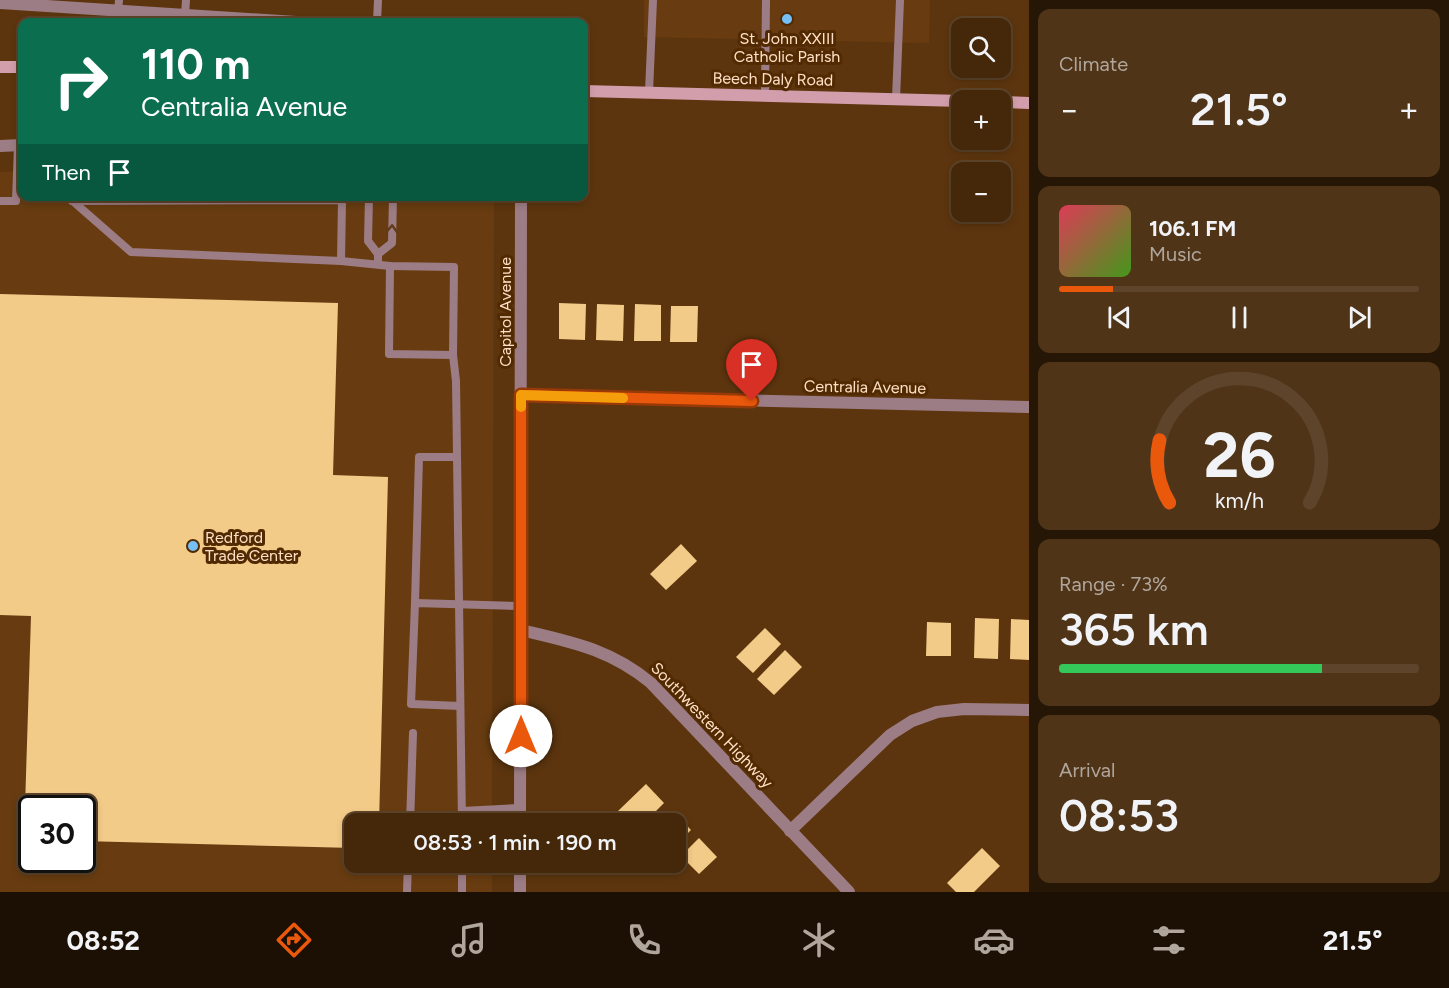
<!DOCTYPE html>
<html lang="en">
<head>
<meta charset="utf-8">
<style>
	body { margin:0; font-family:Figtree,sans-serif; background:#4f3418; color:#f1f3f6; height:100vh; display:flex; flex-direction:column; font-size:22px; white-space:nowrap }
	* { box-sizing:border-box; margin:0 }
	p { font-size:20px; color:#b0a69c }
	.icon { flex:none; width:33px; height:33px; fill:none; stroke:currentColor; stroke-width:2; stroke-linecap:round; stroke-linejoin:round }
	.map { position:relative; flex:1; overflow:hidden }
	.details { display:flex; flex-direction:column; gap:9px; padding:9px; background:#261606; width:420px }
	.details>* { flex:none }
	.guide { position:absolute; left:18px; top:18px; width:570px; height:183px; border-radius:12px; box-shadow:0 3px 9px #0003,0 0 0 2px #5d442b; background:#0b6e4f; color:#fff; overflow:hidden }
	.controls { position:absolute; left:951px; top:18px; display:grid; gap:12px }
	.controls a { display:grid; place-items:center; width:60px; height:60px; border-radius:12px; background:#45280a; box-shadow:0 3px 9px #0003,0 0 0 2px #5d442b; font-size:30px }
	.speed { position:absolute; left:18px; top:795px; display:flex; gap:12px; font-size:30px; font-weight:700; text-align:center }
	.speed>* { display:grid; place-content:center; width:78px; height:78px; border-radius:50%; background:#45280a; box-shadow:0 3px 9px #0003,0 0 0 2px #5d442b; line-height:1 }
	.speed .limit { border:3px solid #111; border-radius:9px; background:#fff; color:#111 }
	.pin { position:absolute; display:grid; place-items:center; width:51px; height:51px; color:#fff; margin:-62px -26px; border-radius:50% 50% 50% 0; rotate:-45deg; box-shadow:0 0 6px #0007 }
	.pin .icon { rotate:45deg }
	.me { position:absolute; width:66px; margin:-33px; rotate:0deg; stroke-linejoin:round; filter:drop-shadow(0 0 4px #0008) }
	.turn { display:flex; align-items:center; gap:21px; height:126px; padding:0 24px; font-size:27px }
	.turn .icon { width:78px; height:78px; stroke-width:2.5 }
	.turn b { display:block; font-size:42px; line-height:51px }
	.then { display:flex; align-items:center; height:57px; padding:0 24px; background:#0003; gap:12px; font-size:22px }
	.big { font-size:45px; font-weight:600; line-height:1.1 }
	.details .card { flex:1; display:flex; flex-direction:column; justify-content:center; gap:9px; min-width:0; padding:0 21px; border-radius:12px; background:#4f3418 }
	.details .dial { align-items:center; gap:0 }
	.dial svg { height:156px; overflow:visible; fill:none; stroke:#5d442b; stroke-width:7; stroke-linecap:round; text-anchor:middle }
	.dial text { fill:#f1f3f6; stroke:none }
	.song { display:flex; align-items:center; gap:18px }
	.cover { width:72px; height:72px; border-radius:9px; background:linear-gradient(135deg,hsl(350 70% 55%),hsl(100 70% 35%)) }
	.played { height:6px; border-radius:3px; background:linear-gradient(90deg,#ea580c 15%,#5d442b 15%) }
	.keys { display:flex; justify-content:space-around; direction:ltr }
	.heat { display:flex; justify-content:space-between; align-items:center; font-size:33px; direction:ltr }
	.charge { height:9px; border-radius:4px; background:linear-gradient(90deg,#34c759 73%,#5d442b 0) }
	.trip { position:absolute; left:344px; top:813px; width:342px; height:60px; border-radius:12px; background:#45280a; box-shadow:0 3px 9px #0003,0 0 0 2px #5d442b; font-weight:600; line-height:60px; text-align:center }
	.tab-bar { display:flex; height:96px; justify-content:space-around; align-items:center; background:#1c1004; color:#b0a69c }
	.tab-bar .icon { width:42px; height:42px }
	.tab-bar .current { color:#ea580c }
	.tab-bar b { font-size:27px; color:#f1f3f6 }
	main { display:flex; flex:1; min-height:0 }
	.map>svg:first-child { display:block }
</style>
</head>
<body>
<main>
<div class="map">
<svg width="1029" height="892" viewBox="0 0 1029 892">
	<rect width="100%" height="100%" fill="#5c350e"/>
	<g fill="#683c10" fill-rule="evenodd">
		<path d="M644,0H930L929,43L644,37Z"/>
		<path d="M22,171V196L494,197L492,823L354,824V862L492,863V892H0V172ZM32,808H82V860H32Z"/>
	</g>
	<g fill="#f2cb89">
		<path d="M0,294L338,303L333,475L388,477L379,824H354V848L82,841V808H32V839H24L31,616L0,615Z"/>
		<path d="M559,303L586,304L585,340L559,339Z"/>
		<path d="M597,304L624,305L623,341L596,340Z"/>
		<path d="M635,304L661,305V341H634Z"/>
		<path d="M671,306H698L697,342H670Z"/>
		<path d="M681,544L697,561L666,590L650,574Z"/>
		<path d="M975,618L999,619L998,659L974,658Z"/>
		<path d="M1011,619L1029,620V660L1010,659Z"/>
		<path d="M927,622L951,623V656H926Z"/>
		<path d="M765,628L781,644L753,673L736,657Z"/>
		<path d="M785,650L802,667L774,695L757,679Z"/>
		<path d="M646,784L664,803L643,824H630L618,811Z"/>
		<path d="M673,811L691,830L675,846V824H660Z"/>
		<path d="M699,838L717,857L699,874L681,856Z"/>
		<path d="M982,848L1000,866L974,892H956L947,883Z"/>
	</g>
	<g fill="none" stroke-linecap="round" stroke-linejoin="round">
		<g stroke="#9d7d85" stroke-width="8">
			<path d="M118,11L119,0"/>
			<path d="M185,15L186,0"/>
			<path d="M377,22L378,0"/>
			<path d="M649,92L653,0"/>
			<path d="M765,95L766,0"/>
			<path d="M896,99L900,0"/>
			<path d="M67,196L131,252L341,261L390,266L454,267L453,355L456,381L462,824"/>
			<path d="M369,196L368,241L378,254V264"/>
			<path d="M0,201H16L18,146"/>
			<path d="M72,201L342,200L341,261"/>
			<path d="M378,254L392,243L393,196"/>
			<path d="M390,266L389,354L453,355"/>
			<path d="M415,603L419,457H457"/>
			<path d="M460,706L411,704L415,603L521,606"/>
			<path d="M462,811L520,808"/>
			<path d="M410,824L413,733"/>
			<path d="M462,862V892"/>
			<path d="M407,892L408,862"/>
		</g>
		<g stroke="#9d7d85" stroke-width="12">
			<path d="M0,3L296,22"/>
			<path d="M0,146L22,145"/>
			<path d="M521,395L1029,407"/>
			<path d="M521,630C571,642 610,649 651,683L849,892"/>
			<path d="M520,824L521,196"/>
			<path d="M790,831L890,735L912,721L937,712L964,709L1029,710"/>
			<path d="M520,892V862"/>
		</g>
		<g stroke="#d29eac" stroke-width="12">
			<path d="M0,67H22"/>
			<path d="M584,91L962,101"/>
			<path d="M1000,102L1029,103"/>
		</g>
	</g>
	<defs><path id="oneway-chevron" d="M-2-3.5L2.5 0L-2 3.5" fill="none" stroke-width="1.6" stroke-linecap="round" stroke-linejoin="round" transform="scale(1.5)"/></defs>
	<use stroke="#603b1c" href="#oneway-chevron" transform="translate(392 229) rotate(-88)"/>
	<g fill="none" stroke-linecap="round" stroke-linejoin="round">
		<defs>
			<path id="route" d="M521,736V395L752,401"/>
		</defs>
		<use href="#route" stroke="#983908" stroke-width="15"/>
		<use href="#route" stroke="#ea580c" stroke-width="10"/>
		<path stroke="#f59e0b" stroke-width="10" d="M521,407V395L623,398"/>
	</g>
	<g fill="#74c0f6" stroke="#512a02" stroke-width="2">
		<circle cx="787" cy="19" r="6"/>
		<circle cx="193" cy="546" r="6"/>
	</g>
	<g text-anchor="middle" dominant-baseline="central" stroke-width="6" stroke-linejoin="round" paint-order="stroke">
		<g font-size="16" fill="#ffe0c7" stroke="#512a02">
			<text x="787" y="38">St. John XXIII<tspan x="787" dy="18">Catholic Parish</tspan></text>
			<text x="205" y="537" text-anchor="start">Redford<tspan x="205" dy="18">Trade Center</tspan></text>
		</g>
		<g font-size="16" fill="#ffe0c7" stroke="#512a02">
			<text transform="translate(773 79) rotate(1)">Beech Daly Road</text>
			<text transform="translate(505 312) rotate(-90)">Capitol Avenue</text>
			<text transform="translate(865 387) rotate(1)">Centralia Avenue</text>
			<text transform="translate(712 725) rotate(46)">Southwestern Highway</text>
		</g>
	</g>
</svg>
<div class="controls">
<a><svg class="icon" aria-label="search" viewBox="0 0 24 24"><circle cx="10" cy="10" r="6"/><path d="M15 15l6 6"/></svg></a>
<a>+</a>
<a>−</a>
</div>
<div class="speed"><div class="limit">30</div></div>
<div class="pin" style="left:752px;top:401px;background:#d93025"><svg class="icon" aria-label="arrive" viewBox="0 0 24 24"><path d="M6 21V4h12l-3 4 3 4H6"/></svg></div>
<svg class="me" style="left:521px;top:736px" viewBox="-20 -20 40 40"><circle r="19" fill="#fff"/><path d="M0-13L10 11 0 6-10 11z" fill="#ea580c"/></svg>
<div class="trip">08:53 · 1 min · 190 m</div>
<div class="guide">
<div class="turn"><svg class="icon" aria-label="right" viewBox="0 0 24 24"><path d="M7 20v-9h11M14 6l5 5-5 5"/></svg><div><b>110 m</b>Centralia Avenue</div></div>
<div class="then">Then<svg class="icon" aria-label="arrive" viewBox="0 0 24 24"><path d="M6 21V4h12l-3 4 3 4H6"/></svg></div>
</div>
</div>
<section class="details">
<div class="card"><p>Climate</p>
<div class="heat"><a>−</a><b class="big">21.5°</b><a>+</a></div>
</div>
<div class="card">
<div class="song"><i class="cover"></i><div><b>106.1 FM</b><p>Music</p></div></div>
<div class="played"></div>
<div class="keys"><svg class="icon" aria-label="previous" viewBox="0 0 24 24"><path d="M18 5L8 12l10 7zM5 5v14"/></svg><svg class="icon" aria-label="pause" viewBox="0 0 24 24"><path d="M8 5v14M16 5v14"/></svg><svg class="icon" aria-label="next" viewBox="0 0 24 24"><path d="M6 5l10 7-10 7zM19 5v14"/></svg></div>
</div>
<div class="card dial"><svg viewBox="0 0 100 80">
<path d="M14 69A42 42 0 1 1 86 69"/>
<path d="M14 69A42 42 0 0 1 9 37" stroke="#ea580c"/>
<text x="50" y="56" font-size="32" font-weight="700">26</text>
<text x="50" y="72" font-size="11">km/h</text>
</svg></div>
<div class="card"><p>Range · 73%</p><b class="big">365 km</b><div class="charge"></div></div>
<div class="card"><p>Arrival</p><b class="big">08:53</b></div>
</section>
</main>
<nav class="tab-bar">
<b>08:52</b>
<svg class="icon current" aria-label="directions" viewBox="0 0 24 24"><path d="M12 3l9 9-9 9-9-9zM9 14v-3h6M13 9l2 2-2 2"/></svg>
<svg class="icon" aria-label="music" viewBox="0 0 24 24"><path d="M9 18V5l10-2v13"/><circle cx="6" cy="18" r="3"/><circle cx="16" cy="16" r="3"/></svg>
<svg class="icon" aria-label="phone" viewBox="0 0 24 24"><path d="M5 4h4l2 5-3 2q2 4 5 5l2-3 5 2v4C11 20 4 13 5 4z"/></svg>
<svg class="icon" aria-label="climate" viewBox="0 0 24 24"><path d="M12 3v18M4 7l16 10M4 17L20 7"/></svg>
<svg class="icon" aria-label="car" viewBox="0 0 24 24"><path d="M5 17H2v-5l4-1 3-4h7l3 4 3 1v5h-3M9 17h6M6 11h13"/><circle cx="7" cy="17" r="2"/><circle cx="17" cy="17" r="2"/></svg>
<svg class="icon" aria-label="filters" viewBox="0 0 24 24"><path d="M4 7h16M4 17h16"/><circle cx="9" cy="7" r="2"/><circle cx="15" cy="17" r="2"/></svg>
<b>21.5°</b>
</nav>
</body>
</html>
